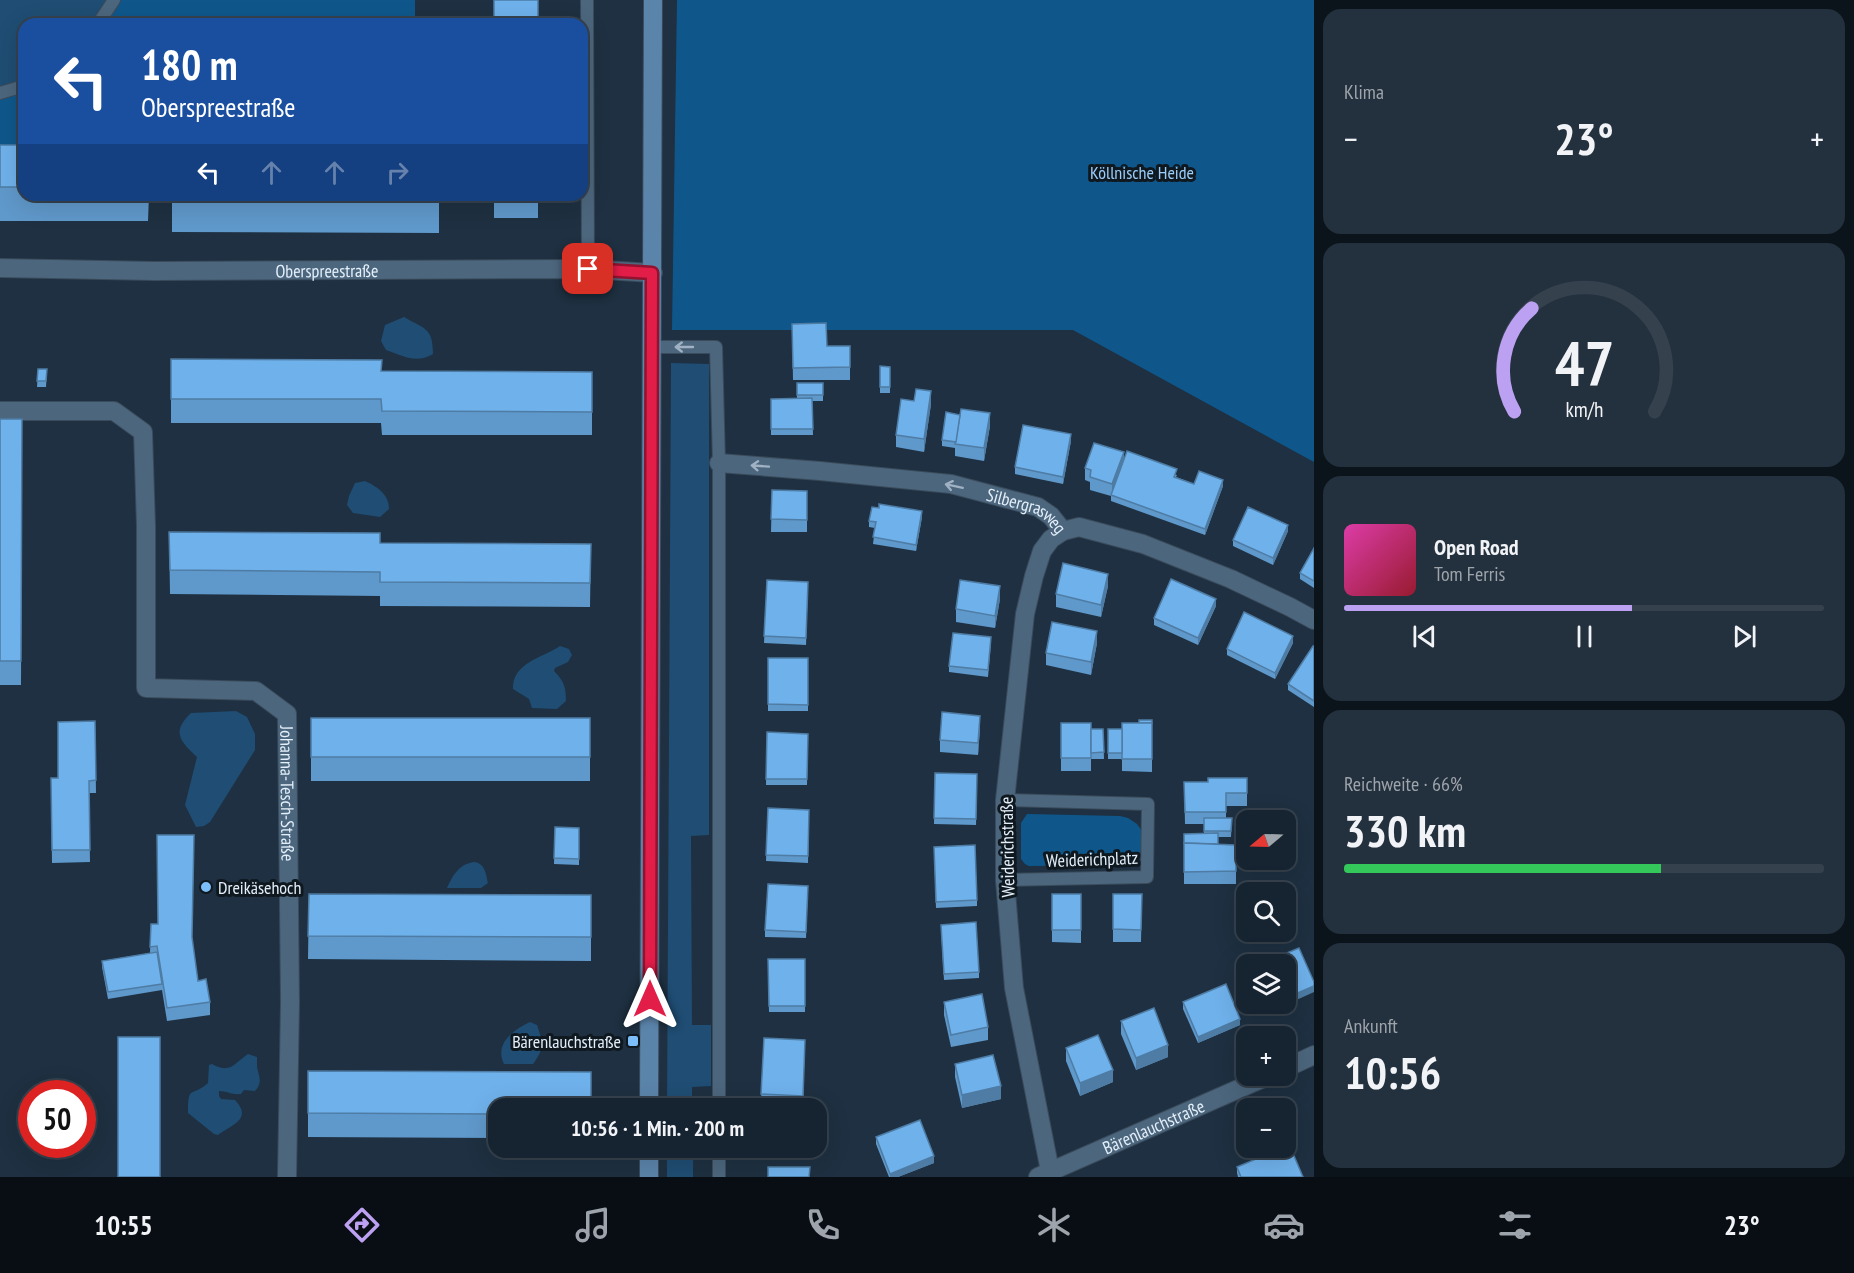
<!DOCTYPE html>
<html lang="de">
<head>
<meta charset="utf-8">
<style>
	body { margin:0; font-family:"PT Sans Narrow",sans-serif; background:#23303d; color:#f1f3f6; height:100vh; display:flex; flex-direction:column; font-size:22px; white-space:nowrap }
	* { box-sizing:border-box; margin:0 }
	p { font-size:20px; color:#9ea4ab }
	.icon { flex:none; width:33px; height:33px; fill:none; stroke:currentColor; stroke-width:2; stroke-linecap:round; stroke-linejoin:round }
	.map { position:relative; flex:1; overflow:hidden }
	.details { display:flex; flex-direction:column; gap:9px; padding:9px; background:#0c141b; width:540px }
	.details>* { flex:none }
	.top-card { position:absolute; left:18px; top:18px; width:570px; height:183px; border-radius:18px; box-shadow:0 6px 24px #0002,0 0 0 2px #35414d; background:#1a4fa0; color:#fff; overflow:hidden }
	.needle { width:39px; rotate:251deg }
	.buttons { position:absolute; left:1236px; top:810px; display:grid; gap:12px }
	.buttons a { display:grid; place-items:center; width:60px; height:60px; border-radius:12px; background:#162431; box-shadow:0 6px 24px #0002,0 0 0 2px #35414d; font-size:30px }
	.speed { position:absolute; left:18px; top:1080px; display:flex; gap:12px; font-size:30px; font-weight:700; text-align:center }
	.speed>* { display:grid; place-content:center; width:78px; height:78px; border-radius:50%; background:#162431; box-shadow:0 6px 24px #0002,0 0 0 2px #35414d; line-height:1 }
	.speed .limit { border:9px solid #d22; background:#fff; color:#111 }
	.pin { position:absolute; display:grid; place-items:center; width:51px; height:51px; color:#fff; margin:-26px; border-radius:12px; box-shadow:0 3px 9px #0006 }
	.me { position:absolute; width:66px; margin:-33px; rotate:0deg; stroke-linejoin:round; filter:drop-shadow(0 0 4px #0008) }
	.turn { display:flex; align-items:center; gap:21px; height:126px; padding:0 24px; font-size:27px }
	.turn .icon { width:78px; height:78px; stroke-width:2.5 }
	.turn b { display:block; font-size:42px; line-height:51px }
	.lanes { display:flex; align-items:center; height:57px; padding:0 24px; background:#0003; justify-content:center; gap:30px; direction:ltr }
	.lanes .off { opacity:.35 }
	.big { font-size:45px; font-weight:600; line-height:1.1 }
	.details .card { flex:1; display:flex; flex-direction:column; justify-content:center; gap:9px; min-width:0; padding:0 21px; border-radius:18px; background:#23303d }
	.details .dial { align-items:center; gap:0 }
	.dial svg { height:156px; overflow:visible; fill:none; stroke:#35414d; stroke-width:7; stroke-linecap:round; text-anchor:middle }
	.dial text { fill:#f1f3f6; stroke:none }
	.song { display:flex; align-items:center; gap:18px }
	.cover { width:72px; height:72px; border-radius:9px; background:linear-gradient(135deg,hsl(320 70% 55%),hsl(350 70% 35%)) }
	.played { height:6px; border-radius:3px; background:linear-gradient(90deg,#bca0f2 60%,#35414d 60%) }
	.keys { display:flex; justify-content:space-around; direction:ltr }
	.heat { display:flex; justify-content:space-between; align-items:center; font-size:33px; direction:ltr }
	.charge { height:9px; border-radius:4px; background:linear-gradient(90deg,#34c759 66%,#35414d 0) }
	.trip { position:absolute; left:488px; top:1098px; width:339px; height:60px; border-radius:18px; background:#162431; box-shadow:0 6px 24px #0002,0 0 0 2px #35414d; font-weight:600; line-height:60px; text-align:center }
	.dock { display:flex; height:96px; justify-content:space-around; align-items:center; background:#090e14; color:#9ea4ab }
	.dock .icon { width:42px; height:42px }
	.dock .selected { color:#bca0f2 }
	.dock b { font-size:27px; color:#f1f3f6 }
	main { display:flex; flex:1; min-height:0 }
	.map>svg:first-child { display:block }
</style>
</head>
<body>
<main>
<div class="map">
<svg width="1314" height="1177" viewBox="0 0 1314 1177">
	<rect width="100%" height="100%" fill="#1e3041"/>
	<g fill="#1f4d73">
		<path d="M0,0H121L105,24H24V81L0,90Z"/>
		<path d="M404,317C424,329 433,327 433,354C416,364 403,356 386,350L381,341L385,325Z"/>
		<path d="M671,363L709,364V835L691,836L692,1025H711V1086L692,1087V1108H667Z"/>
		<path d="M365,481C378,487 389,495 389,509L380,517L353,513L347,505L349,496L355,483Z"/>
		<path d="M560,646L569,649L572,655L568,662L555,668L554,671C564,681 566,687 566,701L557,709L532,708L529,699L513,689C512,663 542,658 560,646Z"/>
		<path d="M236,711L247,717L255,734V750L210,822L204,826L196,827L185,805L197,757C180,741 171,732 191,713Z"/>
		<path d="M474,862C485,863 486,874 488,883L481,888H447C453,875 459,864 474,862Z"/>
		<path d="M530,1022L537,1025C543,1043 545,1048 533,1064H504C494,1044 513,1030 530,1022Z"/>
		<path d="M248,1054L257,1057C257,1061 257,1064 257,1067C259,1077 263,1082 255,1091L244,1090L241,1094C232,1095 227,1091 219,1091V1096L221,1099L235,1100C253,1119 232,1125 218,1135L214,1134L188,1113C188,1084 191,1098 208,1083L209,1065L212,1064C231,1074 233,1064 248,1054Z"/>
		<rect x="667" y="1148" width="26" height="29"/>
	</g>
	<g fill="#0f578b">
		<path d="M121,0H415V24H105Z"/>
		<path d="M677,0H1314V462L1073,330H672Z"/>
		<path d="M24,81V150H0V90Z"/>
		<path d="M1027,814L1120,816L1128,818L1137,824L1142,831L1143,848L1135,860L1122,865L1029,866L1025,864L1021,859V823Z"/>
	</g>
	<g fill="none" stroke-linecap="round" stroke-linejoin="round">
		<defs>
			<g id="lane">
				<path d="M587,0L588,269"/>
				<path d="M98,24L114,0"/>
				<path d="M0,93L24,86"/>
				<path d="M652,347H716L719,463V1108"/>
				<path d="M1005,800L1148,804L1147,877L1005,880"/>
				<path d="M719,1177V1148"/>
			</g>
			<g id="street">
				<path id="s1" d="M0,268L154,271L588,269L653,273"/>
				<path id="s2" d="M0,411H114L143,432L146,526V688L256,691L287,714L290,1002L287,1177"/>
				<path id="s3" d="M719,463L820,471L951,484L1038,507L1051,516L1063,531"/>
				<path d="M1286,1068L1314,1055"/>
				<path d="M1050,1171L1014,988L1005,880V800L1025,614L1034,576L1042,551L1051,539L1063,531L1079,527L1143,544L1231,579L1290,607L1314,620"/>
				<path id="s4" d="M1038,1177L1268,1076"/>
			</g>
			<g id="secondary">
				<path d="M649,1108L653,0"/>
				<path d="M649,1177V1148"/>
			</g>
		</defs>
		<use href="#lane" stroke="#3a4b5b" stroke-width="14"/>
		<use href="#street" stroke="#3a4b5b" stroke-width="20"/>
		<use href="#secondary" stroke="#3a4b5b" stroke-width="20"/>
		<use href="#lane" stroke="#4c667d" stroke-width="12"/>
		<use href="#street" stroke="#4c667d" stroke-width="18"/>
		<use href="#secondary" stroke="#5b84aa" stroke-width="18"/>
	</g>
	<g fill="#5f98ca">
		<path d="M0,145H24V195H149L148,221H0Z"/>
		<path d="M172,195H439V233L172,232Z"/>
		<rect x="494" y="195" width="44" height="23"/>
		<path d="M792,324L827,346H850V380H793Z"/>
		<path d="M171,359L382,371L592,372V435H382L381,423H171Z"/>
		<path d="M880,366L890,367V393H880Z"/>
		<path d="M38,369H47L46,387H37Z"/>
		<path d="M797,383H823V401H812L813,435H771V399H797Z"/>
		<path d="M931,404L924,452L896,447V435Z"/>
		<path d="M0,419H22L21,685H0Z"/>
		<path d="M990,426L984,461L955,456V448L942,446V440Z"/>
		<path d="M1071,441L1063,484L1015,474V467Z"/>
		<path d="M1124,458L1177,475L1176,477L1194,484L1223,486L1205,535L1111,501V496L1090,490V482L1085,480V468Z"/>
		<path d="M772,490L807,491V532H771Z"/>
		<path d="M879,508L922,517L916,551L873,544L875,528L869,527V521Z"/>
		<path d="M1288,531L1273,565L1233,546V540Z"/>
		<path d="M169,532L380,543L591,544L590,607L380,606V596L170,594Z"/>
		<path d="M1314,548V588L1300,579V573Z"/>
		<path d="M767,580L808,582L806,645L764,643Z"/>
		<path d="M1108,586L1101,617L1056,607V594Z"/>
		<path d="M1000,599L995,628L956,622V609Z"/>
		<path d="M1216,606L1198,645L1154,625V618Z"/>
		<path d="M991,643L988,677L949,672V666Z"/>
		<path d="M1097,643L1091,675L1046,665V653Z"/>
		<path d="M1293,643L1275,679L1227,655V649Z"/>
		<path d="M1314,646V707L1288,690V684Z"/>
		<rect x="768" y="658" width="40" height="53"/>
		<rect x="311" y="718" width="279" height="63"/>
		<path d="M1152,720V772L1122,771V759H1108V729H1122Z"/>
		<path d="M95,721L96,793H89L90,862L52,863L51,778H58Z"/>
		<path d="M1061,723L1091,729H1103L1104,759H1091V771H1061Z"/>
		<path d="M980,728L978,755L940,752V740Z"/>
		<path d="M767,732L808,734L807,785H766Z"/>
		<path d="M935,773L977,774L976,825L934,824Z"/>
		<path d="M1247,778V806H1226V818H1232L1231,837H1218V844L1236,845V884H1184V834H1204V824H1185L1184,782H1208Z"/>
		<path d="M768,808L809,810L808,863L766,861Z"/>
		<path d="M555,827L579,828V865L554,864Z"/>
		<path d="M934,847L977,900V906L936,908Z"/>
		<path d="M808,886L806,938L765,937V930Z"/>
		<path d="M309,894L591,895V961L308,959Z"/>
		<path d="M1052,894H1081V943L1052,942Z"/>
		<path d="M1113,894H1142L1141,942H1113Z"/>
		<path d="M151,924L192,939L198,981L210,1002V1015L167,1021L162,990L108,999L102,967V961L150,953Z"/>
		<path d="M941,931L979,972V978L944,980Z"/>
		<path d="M768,959H805V1012H769Z"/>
		<path d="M944,1002L988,1027V1040L951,1047L944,1015Z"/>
		<path d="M1183,1002L1240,1025L1198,1043L1183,1009Z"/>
		<path d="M1266,1004H1286L1270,1012Z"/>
		<path d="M1121,1021L1168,1057L1136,1070L1121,1034Z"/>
		<path d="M764,1038L805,1040L803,1103L761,1101Z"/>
		<path d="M1066,1048L1113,1082L1080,1096L1066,1061Z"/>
		<path d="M955,1064L1001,1099L962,1108L955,1077Z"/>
		<path d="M308,1071L498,1108V1138L308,1137Z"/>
		<path d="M876,1137L934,1163L898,1177H889L876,1144Z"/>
		<path d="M765,1148H808V1154L765,1152Z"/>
		<path d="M1237,1167L1303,1177H1238L1237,1173Z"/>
	</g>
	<g fill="#4e7ca4">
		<path d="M931,391V404L924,452V439Z"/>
		<path d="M990,413V426L984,461V448Z"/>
		<path d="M1071,434V441L1063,484V477Z"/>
		<path d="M1124,452V464L1112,496V484Z"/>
		<path d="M1223,480V486L1205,535V529Z"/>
		<path d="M922,511V517L916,551V545Z"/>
		<path d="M1288,525V531L1273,565V558Z"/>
		<path d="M1108,574V586L1101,617V605Z"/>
		<path d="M1000,586V599L995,628V616Z"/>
		<path d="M1216,599V606L1198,645V638Z"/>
		<path d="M1097,631V643L1091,675V662Z"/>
		<path d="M1293,636V643L1275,679V673Z"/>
		<path d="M980,716V728L978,755V743Z"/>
		<path d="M1314,986V992L1270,1012V1005L1274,1004H1286V998Z"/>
		<path d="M1240,1019V1025L1198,1043V1037Z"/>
		<path d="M1168,1045V1057L1136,1070V1058Z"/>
		<path d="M1113,1070V1082L1080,1096V1083Z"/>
		<path d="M1001,1086V1099L962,1108V1095Z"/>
		<path d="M934,1156V1163L898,1177H890V1174Z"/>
	</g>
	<g fill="#6fb1eb" stroke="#4e7ca4" stroke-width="1.5">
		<rect x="494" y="0" width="44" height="24"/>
		<rect x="0" y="145" width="24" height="42"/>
		<path d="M172,195H439V199L172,198Z"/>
		<path d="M826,323L827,346H850V367L793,368L792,324Z"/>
		<path d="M171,359L382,360L381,371L592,372V412L382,411L381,399H171Z"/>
		<path d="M880,366L890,367V387H880Z"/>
		<path d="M38,369H47L46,381H37Z"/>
		<rect x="797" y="383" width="26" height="12"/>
		<path d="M916,389L931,391L924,439L896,435L901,399L914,401Z"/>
		<path d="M812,398L813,429H771V399Z"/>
		<path d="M961,409L990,413L984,448L955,444Z"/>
		<path d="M946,412L960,415L956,442L942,440Z"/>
		<path d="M0,419H22L21,661H0Z"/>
		<path d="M1023,425L1071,434L1063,477L1015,467Z"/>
		<path d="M1094,443L1124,452L1112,484L1090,477L1091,470L1085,468Z"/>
		<path d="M1127,451L1177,469L1174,477L1194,484L1199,471L1223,480L1205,529L1111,495Z"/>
		<path d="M772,490L807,491V520L771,519Z"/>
		<path d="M879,504L922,511L916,545L873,537L876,522L869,521L872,507L879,508Z"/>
		<path d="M1248,507L1288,525L1273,558L1233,540Z"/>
		<path d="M169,532L380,533V543L591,544L590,583L380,582V572L170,570Z"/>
		<path d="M1314,548V581L1300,573Z"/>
		<path d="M1063,563L1108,574L1101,605L1056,594Z"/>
		<path d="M1171,579L1216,599L1198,638L1154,618Z"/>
		<path d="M767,580L808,582L806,638L764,636Z"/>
		<path d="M960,580L1000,586L995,616L956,609Z"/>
		<path d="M1244,612L1293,636L1275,673L1227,649Z"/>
		<path d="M1052,622L1097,631L1091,662L1046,653Z"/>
		<path d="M953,633L991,637L988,670L949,666Z"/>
		<path d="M1313,646H1314V701L1288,684Z"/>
		<path d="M768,658H808V705L768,704Z"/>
		<path d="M942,712L980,716L978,743L940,740Z"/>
		<rect x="311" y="718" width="279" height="39"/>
		<rect x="1139" y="720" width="13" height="3"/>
		<path d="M95,721L96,780L89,781L90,850H52L51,778H58V722Z"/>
		<rect x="1061" y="723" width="30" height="35"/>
		<rect x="1122" y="723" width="30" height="36"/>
		<path d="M1091,729H1103L1104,752L1091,753Z"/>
		<rect x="1108" y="729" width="14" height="24"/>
		<path d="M767,732L808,734L807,779H766Z"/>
		<path d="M935,773L977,774L976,819L934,818Z"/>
		<path d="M1208,778H1247V793H1226V812H1185L1184,782H1208Z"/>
		<path d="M768,808L809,810L808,856L766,855Z"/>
		<path d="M1204,818H1232L1231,831H1204Z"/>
		<path d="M555,827L579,828V859L554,858Z"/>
		<path d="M1218,833V844L1184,843V834Z"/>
		<path d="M157,835H194L192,937L198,981L206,979L210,1002L167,1008L157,946L150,947L151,924H158Z"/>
		<path d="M1184,843L1236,845V871L1184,872Z"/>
		<path d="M975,845L977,900L936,902L934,847Z"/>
		<path d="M768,884L808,886L806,932L765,930Z"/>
		<path d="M309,894L591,895V937L308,936Z"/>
		<rect x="1052" y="894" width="29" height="36"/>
		<path d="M1113,894H1142L1141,930L1113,929Z"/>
		<path d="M976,922L979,972L944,974L941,925Z"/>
		<path d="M1299,948L1314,982V986L1286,998V964H1260Z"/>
		<path d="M157,952L162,984L108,992L102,961Z"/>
		<path d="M768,959H805V1006H769Z"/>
		<path d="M1226,984L1240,1019L1198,1037L1183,1002Z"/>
		<path d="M982,994L988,1027L951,1035L944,1002Z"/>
		<path d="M1154,1008L1168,1045L1136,1058L1121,1021Z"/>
		<path d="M1098,1035L1113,1070L1080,1083L1066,1048Z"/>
		<rect x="118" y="1037" width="42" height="140"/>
		<path d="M764,1038L805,1040L803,1096L761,1094Z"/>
		<path d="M993,1055L1001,1086L962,1095L955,1064Z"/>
		<path d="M308,1071L591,1072V1108H498V1114L308,1113Z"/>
		<path d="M767,1104L809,1106V1108H767Z"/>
		<path d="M920,1120L934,1156L890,1174L876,1137Z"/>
		<path d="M1289,1144L1303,1177H1241L1237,1167L1282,1148H1286V1146Z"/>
		<path d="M768,1167H810L809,1177H768Z"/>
	</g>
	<defs><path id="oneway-shaft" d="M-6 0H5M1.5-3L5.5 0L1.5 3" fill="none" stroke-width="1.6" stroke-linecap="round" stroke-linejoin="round" transform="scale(1.5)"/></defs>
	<g stroke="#9fb1c2">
		<use href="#oneway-shaft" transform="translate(684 347) rotate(-180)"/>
		<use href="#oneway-shaft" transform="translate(760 466) rotate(-176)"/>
		<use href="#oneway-shaft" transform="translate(954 486) rotate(-168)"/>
	</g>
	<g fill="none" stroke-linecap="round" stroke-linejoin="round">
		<defs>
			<path id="route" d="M588,269L652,273L650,999"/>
		</defs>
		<use href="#route" stroke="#92132f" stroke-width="15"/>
		<use href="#route" stroke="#e11d48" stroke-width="10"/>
	</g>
	<g fill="#7cbef9" stroke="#0f181f" stroke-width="2">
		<circle cx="206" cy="887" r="6"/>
		<rect x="627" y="1035" width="12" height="12" rx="3"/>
	</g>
	<g text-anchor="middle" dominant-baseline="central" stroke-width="6" stroke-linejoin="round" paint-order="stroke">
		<g font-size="18" fill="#9bcdfa" stroke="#0f181f">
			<text x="1142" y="172">Köllnische Heide</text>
		</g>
		<g font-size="18" fill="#e3effa" stroke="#0f181f">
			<text stroke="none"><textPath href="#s1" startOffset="327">Oberspreestraße</textPath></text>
			<text stroke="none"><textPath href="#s3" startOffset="314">Silbergrasweg</textPath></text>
			<text stroke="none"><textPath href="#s2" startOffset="634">Johanna-Tesch-Straße</textPath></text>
			<text transform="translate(1007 847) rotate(-91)">Weiderichstraße</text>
			<text transform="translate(1092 859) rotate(-2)">Weiderichplatz</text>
			<text stroke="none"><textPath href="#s4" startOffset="126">Bärenlauchstraße</textPath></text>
		</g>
		<g font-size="18" fill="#e3effa" stroke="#0f181f" text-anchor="start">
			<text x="218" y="887">Dreikäsehoch</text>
			<text x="621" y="1041" text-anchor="end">Bärenlauchstraße</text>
		</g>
	</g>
</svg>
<div class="buttons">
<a><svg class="needle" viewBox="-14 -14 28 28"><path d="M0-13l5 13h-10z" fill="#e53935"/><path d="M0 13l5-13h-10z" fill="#9ea4ab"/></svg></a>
<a><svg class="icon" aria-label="search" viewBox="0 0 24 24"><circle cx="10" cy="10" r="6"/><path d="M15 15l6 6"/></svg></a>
<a><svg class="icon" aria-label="layers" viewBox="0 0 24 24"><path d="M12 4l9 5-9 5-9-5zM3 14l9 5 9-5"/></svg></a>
<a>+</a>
<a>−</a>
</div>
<div class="speed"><div class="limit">50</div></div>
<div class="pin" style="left:588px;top:269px;background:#d93025"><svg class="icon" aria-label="arrive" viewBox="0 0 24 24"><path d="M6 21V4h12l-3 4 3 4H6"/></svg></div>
<svg class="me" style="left:650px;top:999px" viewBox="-20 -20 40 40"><path d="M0-17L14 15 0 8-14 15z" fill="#e11d48" stroke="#fff" stroke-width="4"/></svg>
<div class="trip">10:56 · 1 Min. · 200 m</div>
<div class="top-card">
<div class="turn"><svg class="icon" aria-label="left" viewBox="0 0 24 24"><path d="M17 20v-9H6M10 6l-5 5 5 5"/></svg><div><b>180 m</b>Oberspreestraße</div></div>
<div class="lanes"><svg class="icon" aria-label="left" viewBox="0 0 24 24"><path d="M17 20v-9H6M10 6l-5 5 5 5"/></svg><svg class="icon off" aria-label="ahead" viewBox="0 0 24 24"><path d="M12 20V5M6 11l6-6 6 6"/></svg><svg class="icon off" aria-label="ahead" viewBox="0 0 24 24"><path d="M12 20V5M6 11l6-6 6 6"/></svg><svg class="icon off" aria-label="right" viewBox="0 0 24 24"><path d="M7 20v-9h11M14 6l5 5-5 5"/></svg></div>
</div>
</div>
<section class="details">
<div class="card"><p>Klima</p>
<div class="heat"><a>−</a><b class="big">23°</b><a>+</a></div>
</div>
<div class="card dial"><svg viewBox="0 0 100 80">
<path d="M14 69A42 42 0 1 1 86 69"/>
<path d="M14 69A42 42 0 0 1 23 16" stroke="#bca0f2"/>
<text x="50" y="56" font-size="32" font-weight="700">47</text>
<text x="50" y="72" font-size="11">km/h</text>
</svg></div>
<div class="card">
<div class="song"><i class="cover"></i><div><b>Open Road</b><p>Tom Ferris</p></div></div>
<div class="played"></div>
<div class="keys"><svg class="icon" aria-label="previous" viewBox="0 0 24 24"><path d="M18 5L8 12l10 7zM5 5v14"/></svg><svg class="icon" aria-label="pause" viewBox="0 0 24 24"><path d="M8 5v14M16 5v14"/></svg><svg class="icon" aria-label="next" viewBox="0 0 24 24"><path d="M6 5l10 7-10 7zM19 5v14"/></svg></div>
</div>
<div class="card"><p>Reichweite · 66%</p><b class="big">330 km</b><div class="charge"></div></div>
<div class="card"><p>Ankunft</p><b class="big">10:56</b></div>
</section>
</main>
<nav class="dock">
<b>10:55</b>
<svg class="icon selected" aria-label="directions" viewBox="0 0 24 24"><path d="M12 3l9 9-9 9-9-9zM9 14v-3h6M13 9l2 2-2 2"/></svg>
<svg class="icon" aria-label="music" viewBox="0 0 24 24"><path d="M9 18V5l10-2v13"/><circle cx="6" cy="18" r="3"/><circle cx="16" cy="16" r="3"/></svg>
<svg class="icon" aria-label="phone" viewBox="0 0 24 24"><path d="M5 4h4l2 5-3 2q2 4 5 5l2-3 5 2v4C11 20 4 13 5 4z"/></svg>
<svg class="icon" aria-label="climate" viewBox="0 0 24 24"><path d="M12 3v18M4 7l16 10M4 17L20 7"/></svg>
<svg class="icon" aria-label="car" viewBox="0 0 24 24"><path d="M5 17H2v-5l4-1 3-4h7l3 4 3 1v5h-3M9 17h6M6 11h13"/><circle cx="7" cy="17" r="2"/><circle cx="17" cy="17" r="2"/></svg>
<svg class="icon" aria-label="filters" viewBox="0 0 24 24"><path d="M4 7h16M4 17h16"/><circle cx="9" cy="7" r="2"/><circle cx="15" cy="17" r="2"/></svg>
<b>23°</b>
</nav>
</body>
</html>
